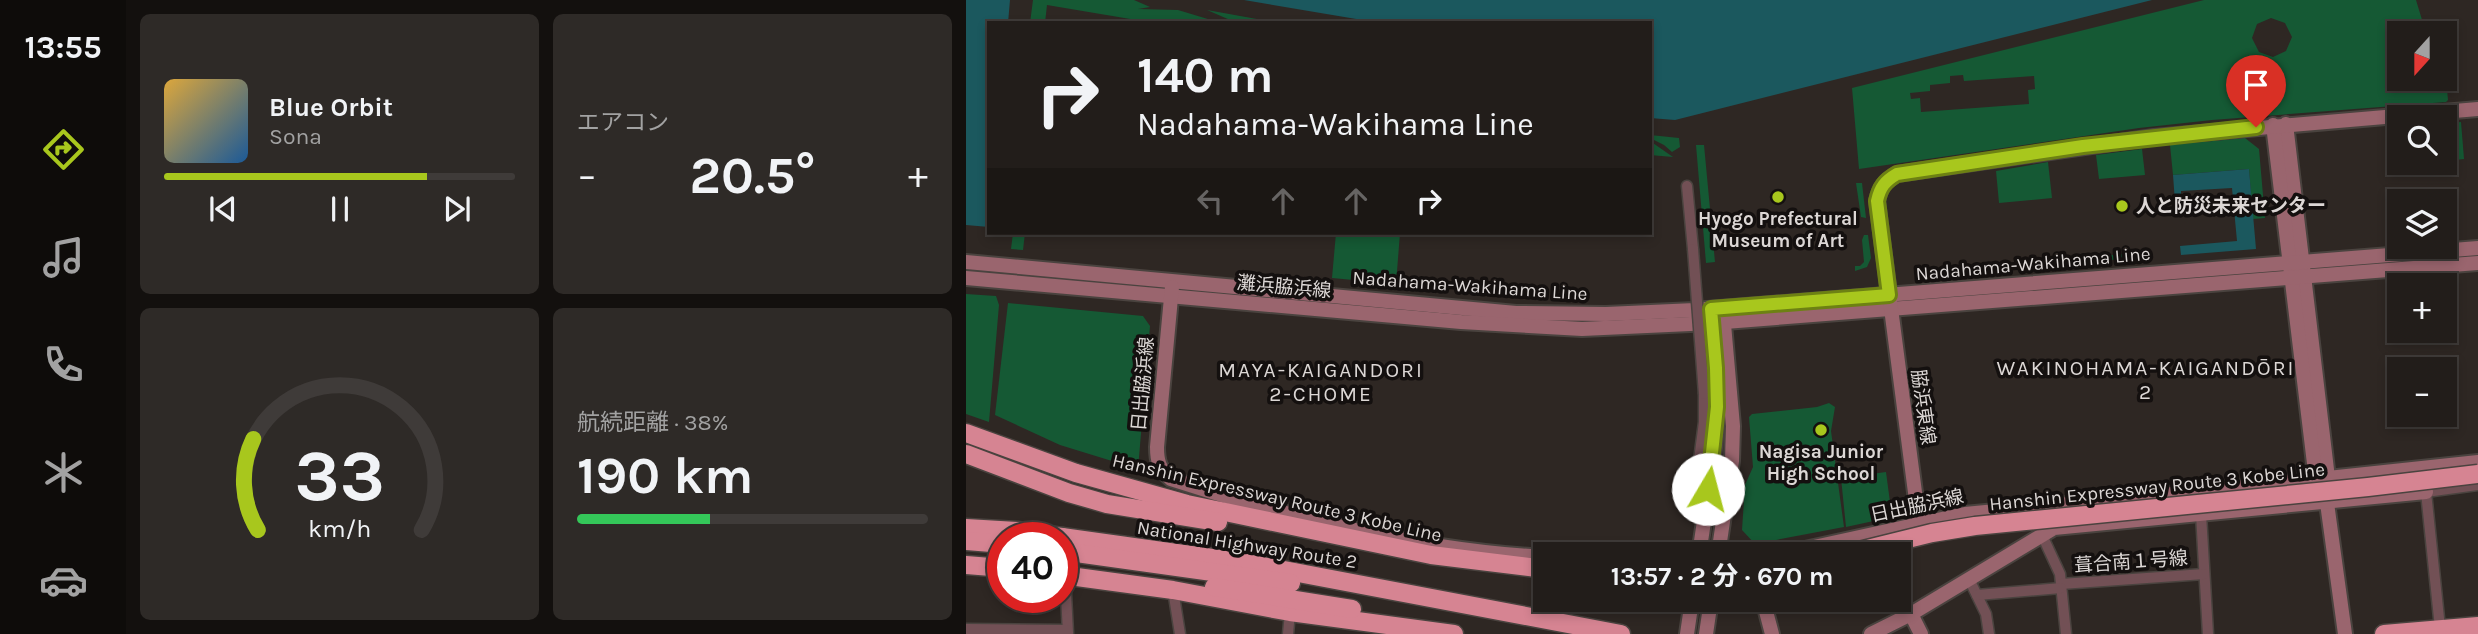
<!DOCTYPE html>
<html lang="ja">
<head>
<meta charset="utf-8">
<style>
	body { margin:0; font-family:Karla,"Noto Sans JP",sans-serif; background:#2e2a27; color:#f1f3f6; height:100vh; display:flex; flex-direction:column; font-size:26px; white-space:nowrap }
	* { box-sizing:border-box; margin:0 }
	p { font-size:23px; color:#a2a2a2 }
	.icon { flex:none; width:38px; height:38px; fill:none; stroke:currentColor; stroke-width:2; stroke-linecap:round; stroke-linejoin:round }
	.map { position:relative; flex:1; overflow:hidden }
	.panel { display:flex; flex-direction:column; gap:14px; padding:14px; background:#13100e; width:840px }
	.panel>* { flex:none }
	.banner { position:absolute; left:21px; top:21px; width:665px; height:214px; border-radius:0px; box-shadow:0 4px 10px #0003,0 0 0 2px #3f3b39; background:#221d1a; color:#f1f3f6; overflow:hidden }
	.needle { width:46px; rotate:201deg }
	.buttons { position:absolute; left:1421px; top:21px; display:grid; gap:14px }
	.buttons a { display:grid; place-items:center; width:70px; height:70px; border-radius:0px; background:#221d1a; box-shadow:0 4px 10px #0003,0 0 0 2px #3f3b39; font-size:35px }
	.speed { position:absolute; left:21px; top:522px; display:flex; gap:14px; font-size:35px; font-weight:700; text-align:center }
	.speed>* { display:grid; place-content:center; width:91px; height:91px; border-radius:50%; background:#221d1a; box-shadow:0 4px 10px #0003,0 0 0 2px #3f3b39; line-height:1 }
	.speed .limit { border:10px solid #d22; background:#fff; color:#111 }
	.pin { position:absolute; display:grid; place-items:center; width:60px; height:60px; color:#fff; margin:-72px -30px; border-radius:50% 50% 50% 0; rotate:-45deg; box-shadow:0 0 7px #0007 }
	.pin .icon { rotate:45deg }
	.me { position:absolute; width:77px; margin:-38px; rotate:8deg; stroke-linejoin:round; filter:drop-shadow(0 0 5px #0008) }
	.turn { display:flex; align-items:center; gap:24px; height:147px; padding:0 35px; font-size:32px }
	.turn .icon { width:91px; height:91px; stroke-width:2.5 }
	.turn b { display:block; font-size:49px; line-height:60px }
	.lanes { display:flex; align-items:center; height:66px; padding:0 35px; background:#0003; justify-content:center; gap:35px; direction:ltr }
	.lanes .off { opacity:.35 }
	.big { font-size:52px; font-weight:700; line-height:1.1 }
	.panel .tile { flex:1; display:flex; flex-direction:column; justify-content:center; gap:10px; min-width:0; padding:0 24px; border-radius:10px; background:#2e2a27 }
	.panel .dial { align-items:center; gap:0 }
	.dial svg { height:182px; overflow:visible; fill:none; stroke:#3f3b39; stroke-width:7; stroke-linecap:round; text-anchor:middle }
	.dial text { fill:#f1f3f6; stroke:none }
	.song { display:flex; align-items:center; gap:21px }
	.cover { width:84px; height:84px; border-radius:10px; background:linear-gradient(135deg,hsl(40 70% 55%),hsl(210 70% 35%)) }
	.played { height:7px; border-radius:4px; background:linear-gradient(90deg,#a8c71d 75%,#3f3b39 75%) }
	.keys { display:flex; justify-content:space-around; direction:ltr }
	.heat { display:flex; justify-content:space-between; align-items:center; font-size:38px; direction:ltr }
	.charge { height:10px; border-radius:5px; background:linear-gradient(90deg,#34c759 38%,#3f3b39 0) }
	.panel .tiles { flex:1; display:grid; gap:14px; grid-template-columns:repeat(2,1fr) }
	.trip { position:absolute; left:567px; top:542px; width:378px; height:70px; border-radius:0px; background:#221d1a; box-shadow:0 4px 10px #0003,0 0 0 2px #3f3b39; font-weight:700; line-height:70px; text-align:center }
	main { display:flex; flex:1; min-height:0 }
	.tab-bar { display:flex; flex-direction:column; width:126px; justify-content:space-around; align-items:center; background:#0e0c0a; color:#a2a2a2 }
	.tab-bar .icon { width:49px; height:49px }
	.tab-bar .active { color:#a8c71d }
	.tab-bar b { font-size:32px; color:#f1f3f6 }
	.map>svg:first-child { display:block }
</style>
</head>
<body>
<main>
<nav class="tab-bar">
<b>13:55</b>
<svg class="icon active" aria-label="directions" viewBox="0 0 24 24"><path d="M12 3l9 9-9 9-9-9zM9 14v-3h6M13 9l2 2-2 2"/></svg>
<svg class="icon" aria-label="music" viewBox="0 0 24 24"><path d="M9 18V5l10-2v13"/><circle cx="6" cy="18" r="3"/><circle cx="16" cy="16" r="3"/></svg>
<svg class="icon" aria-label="phone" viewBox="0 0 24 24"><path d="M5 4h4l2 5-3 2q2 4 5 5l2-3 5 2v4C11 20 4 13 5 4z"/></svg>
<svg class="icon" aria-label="climate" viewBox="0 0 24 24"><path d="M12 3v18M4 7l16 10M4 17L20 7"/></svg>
<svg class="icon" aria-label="car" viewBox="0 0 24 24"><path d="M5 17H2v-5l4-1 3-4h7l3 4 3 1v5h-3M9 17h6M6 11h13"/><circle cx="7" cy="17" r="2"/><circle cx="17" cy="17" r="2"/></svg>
</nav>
<section class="panel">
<div class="tiles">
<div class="tile">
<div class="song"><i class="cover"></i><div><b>Blue Orbit</b><p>Sona</p></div></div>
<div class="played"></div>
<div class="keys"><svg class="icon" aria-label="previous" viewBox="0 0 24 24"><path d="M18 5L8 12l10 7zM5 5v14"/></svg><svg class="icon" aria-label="pause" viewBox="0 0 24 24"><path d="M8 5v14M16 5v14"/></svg><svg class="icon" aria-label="next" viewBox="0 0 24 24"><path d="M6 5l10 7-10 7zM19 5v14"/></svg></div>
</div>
<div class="tile"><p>エアコン</p>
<div class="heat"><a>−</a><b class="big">20.5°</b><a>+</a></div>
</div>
<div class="tile dial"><svg viewBox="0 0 100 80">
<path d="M14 69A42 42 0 1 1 86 69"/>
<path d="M14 69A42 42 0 0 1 12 29" stroke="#a8c71d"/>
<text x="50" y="56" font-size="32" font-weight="700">33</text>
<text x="50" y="72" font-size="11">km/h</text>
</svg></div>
<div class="tile"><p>航続距離 · 38%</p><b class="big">190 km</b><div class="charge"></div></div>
</div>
</section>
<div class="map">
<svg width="1512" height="634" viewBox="0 0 1512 634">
	<rect width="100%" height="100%" fill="#2e2723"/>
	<g fill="#155934" fill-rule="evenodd">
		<path d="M67,0H168L184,7L172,9L212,10L255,23H188L81,5L79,23H64Z"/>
		<path d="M1238,0H1450L1460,33H1433V79H1479V68L1482,100L1480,102L1246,120L1173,128L893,169L886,88ZM1305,18L1319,23L1326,37L1320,51L1307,57L1293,52L1286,38L1291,24ZM997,75L998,81L1068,76L1069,89L1062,90L1063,104L955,112L954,98L945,99L944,93L964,91V85L984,83V76Z"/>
		<path d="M241,10L313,23H271Z"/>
		<path d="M1495,122L1498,159L1479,161V123Z"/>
		<path d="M684,135L713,138L714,147L706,152L698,145L684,138Z"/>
		<path d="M1279,138L1293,149L1299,218L1287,219L1283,169L1207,175L1204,145Z"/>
		<path d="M684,141L707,157L684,155Z"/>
		<path d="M730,145H738L749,262L740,263Z"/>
		<path d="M1176,149L1179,175L1133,179L1130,155Z"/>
		<path d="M1082,162L1086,198L1033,203L1030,171Z"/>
		<path d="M890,183H896L900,218L895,217Z"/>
		<path d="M47,233H59L57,250L45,249Z"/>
		<path d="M370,233H434L430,284L366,278Z"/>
		<path d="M898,235H902L905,258L901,267L889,271V266H894L898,262L896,240Z"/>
		<path d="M1186,252V256L1135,261L1134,256Z"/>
		<path d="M0,294L30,296L33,305L23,422L0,414Z"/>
		<path d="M42,303L177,316L184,326L172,469L94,445L29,415Z"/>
		<path d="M863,403L869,407L865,431L878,527L789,544L776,530L779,485L787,467L783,417L786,414L851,407Z"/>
		<path d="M920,472L926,517L880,527L875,478Z"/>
	</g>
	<g fill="#1b585e">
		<path d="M0,0H44L42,23H23V227L0,225Z"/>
		<path d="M278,0H1186L709,120L684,118V23H414Z"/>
		<path d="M1283,169L1290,249L1215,255L1214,246L1271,241L1266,188L1215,191V202H1209L1207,175Z"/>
	</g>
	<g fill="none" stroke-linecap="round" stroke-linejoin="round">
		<defs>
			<g id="street">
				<path d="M721,186L727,249"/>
				<path d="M733,460L738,422V394"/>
				<path d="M1460,492L1474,628"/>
				<path d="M1460,492L1512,485"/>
				<path d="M1235,514L1242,634"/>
				<path d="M1076,535L1094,574L1100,634"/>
				<path d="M99,575L102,633"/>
				<path d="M1003,579L1020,614L1023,634"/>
				<path d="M1095,584L1238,574"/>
				<path d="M207,590L214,634"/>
				<path d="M1011,595L1095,588"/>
				<path d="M0,629L101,630"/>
				<path d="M322,634L324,612"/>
			</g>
			<g id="secondary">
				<path d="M1320,124L1362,478L1361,503L1379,634"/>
				<path d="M1307,125L1350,480L1353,486"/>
				<path d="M0,262L550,313L640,314L729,310L1512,248"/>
				<path d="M0,278L495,322L616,329L746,323L1512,263"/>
				<path d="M206,287L191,447C191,461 193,469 205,479C325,518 452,550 579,557"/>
				<path d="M1362,478L1512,462"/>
				<path d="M953,523L911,201C914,187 919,181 931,174L1188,137L1512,109"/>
				<path d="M733,555C740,506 749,458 751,409C752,377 747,347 746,316"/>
				<path d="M752,555L766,461L767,426L757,313"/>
				<path d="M812,555L999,514L1350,480"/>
				<path d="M797,600L806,634"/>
				<path d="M945,614L955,634"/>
				<path d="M721,634L726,600"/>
				<path d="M740,634L745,600"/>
				<path d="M905,634L945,614L1088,528L1460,492"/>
			</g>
			<g id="highway">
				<path d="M0,433L110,473L221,504L465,555L579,569"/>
				<path d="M0,454L103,493L141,504L252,522"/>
				<path d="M0,528L51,531L96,537"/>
				<path d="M96,537L275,562L655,634"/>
				<path d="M0,541L37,544"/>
				<path d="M96,551L325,583"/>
				<path d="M0,565L37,568"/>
				<path d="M96,575L207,590L324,612L488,634"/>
				<path d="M248,587L386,609"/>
				<path d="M1418,634L1512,626"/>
			</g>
		</defs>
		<use href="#street" stroke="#4a433f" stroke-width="13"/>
		<use href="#secondary" stroke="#4a433f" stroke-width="18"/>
		<use href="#highway" stroke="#4a433f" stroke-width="21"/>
		<use href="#street" stroke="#725055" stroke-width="10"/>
		<use href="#secondary" stroke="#9a656e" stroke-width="14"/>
		<use href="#highway" stroke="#d68492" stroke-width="18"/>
		<defs>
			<path id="street-bridge" d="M727,249L738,394"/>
			<path id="highway-bridge" d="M877,555L966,533L1009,526L1402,487L1512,474"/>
		</defs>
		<use href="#street-bridge" stroke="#4a433f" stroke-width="13" stroke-linecap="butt"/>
		<use href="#highway-bridge" stroke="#4a433f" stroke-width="21" stroke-linecap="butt"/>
		<use href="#street-bridge" stroke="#725055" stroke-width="10"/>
		<use href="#highway-bridge" stroke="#d68492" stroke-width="18"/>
	</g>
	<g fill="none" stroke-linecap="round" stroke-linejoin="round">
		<defs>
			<path id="route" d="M742,489L751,407L750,368L745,309L923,295L911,201C914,187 919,181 931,174L1117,146L1290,127"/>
		</defs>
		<use href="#route" stroke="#6d8113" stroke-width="18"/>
		<use href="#route" stroke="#a8c71d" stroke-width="12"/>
	</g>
	<g fill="#a8c71d" stroke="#14100f" stroke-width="2.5">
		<circle cx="812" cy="197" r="7"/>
		<circle cx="1156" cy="206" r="7"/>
		<circle cx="855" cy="430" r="7"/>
	</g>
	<g text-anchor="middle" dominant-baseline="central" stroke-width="7" stroke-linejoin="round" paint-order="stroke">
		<g font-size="19" font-weight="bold" fill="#dcd7d5" stroke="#14100f">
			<text x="1170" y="206" text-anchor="start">人と防災未来センター</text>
			<text x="812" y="219">Hyogo Prefectural<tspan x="812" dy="22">Museum of Art</tspan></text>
			<text x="855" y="452">Nagisa Junior<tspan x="855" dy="22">High School</tspan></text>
		</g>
		<g font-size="19" fill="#dcd7d5" stroke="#14100f">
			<text transform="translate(1067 264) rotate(-5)">Nadahama-Wakihama Line</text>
			<text transform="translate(504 286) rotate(4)">Nadahama-Wakihama Line</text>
			<text transform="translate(318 287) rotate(5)">灘浜脇浜線</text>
			<text transform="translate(177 384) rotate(-85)">日出脇浜線</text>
			<text transform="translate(957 407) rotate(82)">脇浜東線</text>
			<text transform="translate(1191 487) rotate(-6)">Hanshin Expressway Route 3 Kobe Line</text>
			<text transform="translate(311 498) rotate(13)">Hanshin Expressway Route 3 Kobe Line</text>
			<text transform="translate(951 506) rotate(-12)">日出脇浜線</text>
			<text transform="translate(281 545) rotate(9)">National Highway Route 2</text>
			<text transform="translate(1165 562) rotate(-4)">葺合南１号線</text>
		</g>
		<g font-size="21" letter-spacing="2" fill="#dcd7d5" stroke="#14100f">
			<text x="1180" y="368">WAKINOHAMA-KAIGANDŌRI<tspan x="1180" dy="24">2</tspan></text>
			<text x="355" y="370">MAYA-KAIGANDORI<tspan x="355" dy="24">2-CHOME</tspan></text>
		</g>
	</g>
</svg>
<div class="buttons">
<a><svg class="needle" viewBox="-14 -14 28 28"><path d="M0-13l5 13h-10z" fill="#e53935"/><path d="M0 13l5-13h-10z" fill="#a2a2a2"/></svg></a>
<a><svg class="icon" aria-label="search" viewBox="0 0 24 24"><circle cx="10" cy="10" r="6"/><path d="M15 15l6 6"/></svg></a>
<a><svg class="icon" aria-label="layers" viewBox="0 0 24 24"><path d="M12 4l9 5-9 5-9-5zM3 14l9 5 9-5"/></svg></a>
<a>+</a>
<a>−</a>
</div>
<div class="speed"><div class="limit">40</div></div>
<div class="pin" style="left:1290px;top:127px;background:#d93025"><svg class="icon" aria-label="arrive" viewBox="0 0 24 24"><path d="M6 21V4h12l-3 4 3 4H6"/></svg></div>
<svg class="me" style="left:742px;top:489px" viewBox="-20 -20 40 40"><circle r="19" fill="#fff"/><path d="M0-13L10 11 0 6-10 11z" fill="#a8c71d"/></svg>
<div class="trip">13:57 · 2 分 · 670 m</div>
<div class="banner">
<div class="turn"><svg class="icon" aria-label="right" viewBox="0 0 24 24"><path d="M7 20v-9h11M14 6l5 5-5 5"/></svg><div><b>140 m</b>Nadahama-Wakihama Line</div></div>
<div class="lanes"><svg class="icon off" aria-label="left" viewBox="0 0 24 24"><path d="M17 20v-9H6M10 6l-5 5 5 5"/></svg><svg class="icon off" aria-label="ahead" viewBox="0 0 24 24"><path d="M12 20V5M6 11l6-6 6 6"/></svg><svg class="icon off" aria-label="ahead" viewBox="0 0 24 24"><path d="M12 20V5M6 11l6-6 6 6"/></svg><svg class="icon" aria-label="right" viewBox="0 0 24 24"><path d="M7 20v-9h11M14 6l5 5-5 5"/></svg></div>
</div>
</div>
</main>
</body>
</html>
